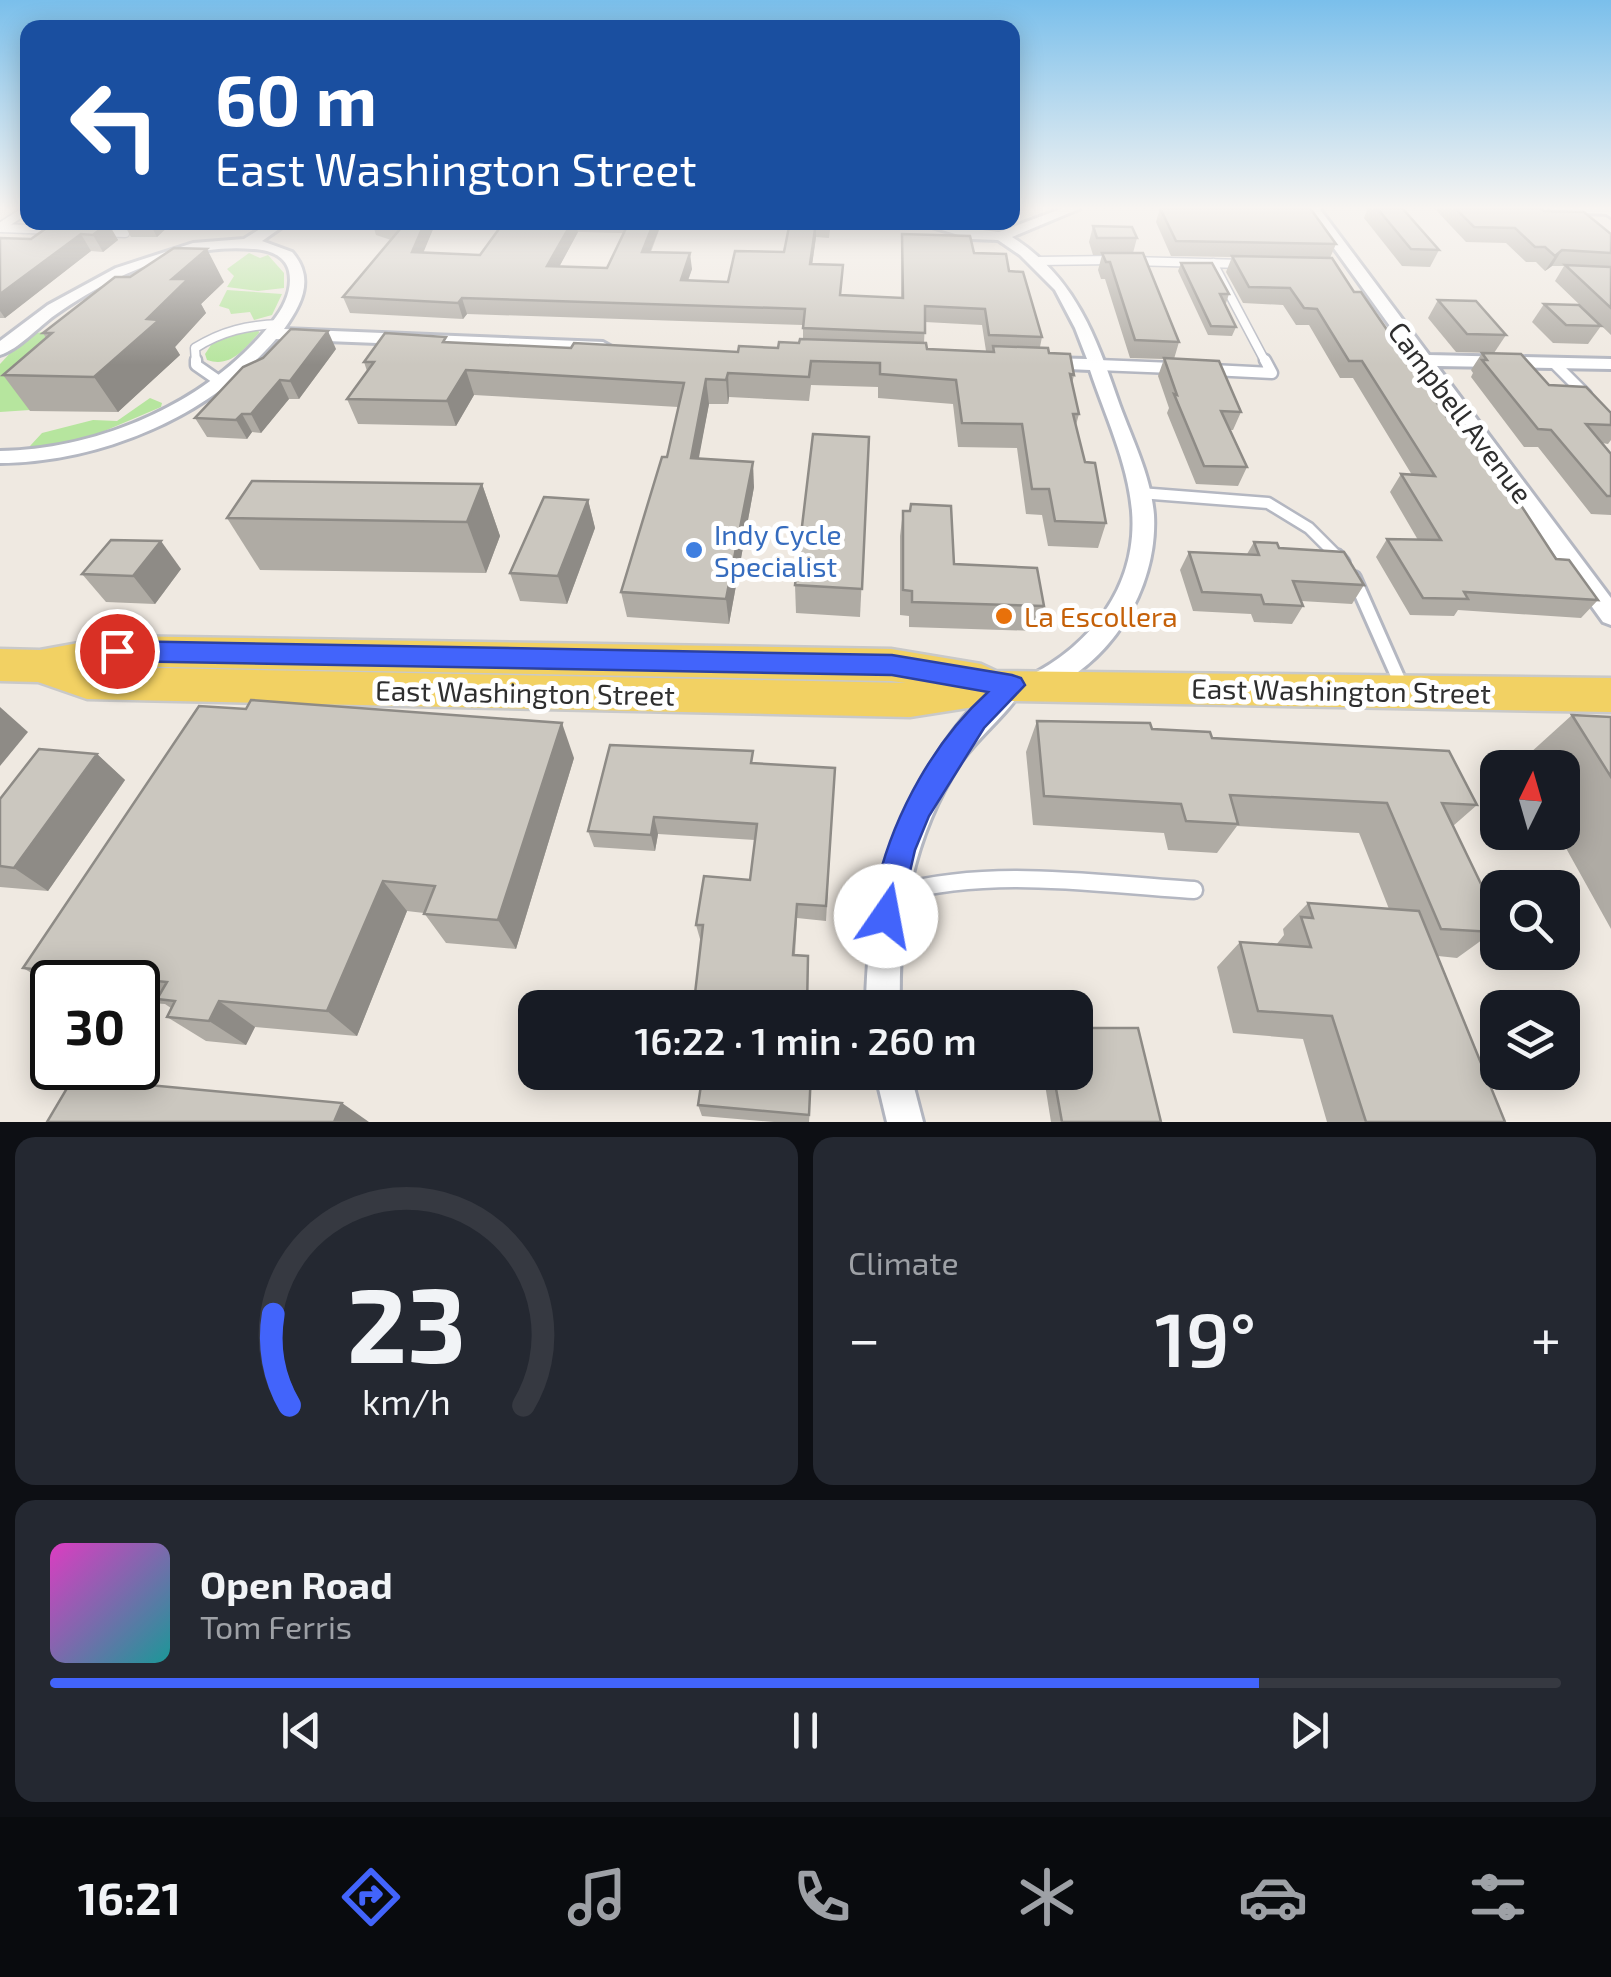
<!DOCTYPE html>
<html lang="en">
<head>
<meta charset="utf-8">
<style>
	body { margin:0; font-family:"Exo 2",sans-serif; background:#242831; color:#f1f3f6; height:100vh; display:flex; flex-direction:column; font-size:38px; white-space:nowrap }
	* { box-sizing:border-box; margin:0 }
	p { font-size:32px; color:#9ea1a6 }
	.icon { flex:none; width:55px; height:55px; fill:none; stroke:currentColor; stroke-width:2; stroke-linecap:round; stroke-linejoin:round }
	.map { position:relative; height:1122px; overflow:hidden }
	.side { display:flex; flex-direction:column; gap:15px; padding:15px; background:#0d0f14; flex:1 }
	.side>* { flex:none }
	.banner { position:absolute; left:20px; top:20px; width:1000px; height:210px; border-radius:20px; box-shadow:0 5px 25px #0003; background:#1a4fa0; color:#fff; overflow:hidden }
	.needle { width:65px; rotate:5deg }
	.tools { position:absolute; left:1480px; top:750px; display:grid; gap:20px }
	.tools a { display:grid; place-items:center; width:100px; height:100px; border-radius:20px; background:#171b24; box-shadow:0 5px 25px #0003; font-size:50px }
	.speed { position:absolute; left:30px; top:960px; display:flex; gap:20px; font-size:50px; font-weight:700; text-align:center }
	.speed>* { display:grid; place-content:center; width:130px; height:130px; border-radius:50%; background:#171b24; box-shadow:0 5px 25px #0003; line-height:1 }
	.speed .limit { border:5px solid #111; border-radius:15px; background:#fff; color:#111 }
	.pin { position:absolute; display:grid; place-items:center; width:85px; height:85px; color:#fff; margin:-42px; border:5px solid #fff; border-radius:50%; box-shadow:0 2px 10px #0007 }
	.me { position:absolute; width:110px; margin:-55px; rotate:12deg; stroke-linejoin:round; filter:drop-shadow(0 0 8px #0008) }
	.turn { display:flex; align-items:center; gap:35px; height:210px; padding:0 30px; font-size:45px }
	.turn .icon { width:130px; height:130px; stroke-width:2.5 }
	.turn b { display:block; font-size:70px; line-height:85px }
	.big { font-size:75px; font-weight:600; line-height:1.1 }
	.side .tile { flex:1; display:flex; flex-direction:column; justify-content:center; gap:15px; min-width:0; padding:0 35px; border-radius:20px; background:#242831 }
	.side .dial { align-items:center; gap:0 }
	.dial svg { height:260px; overflow:visible; fill:none; stroke:#363941; stroke-width:7; stroke-linecap:round; text-anchor:middle }
	.dial text { fill:#f1f3f6; stroke:none }
	.song { display:flex; align-items:center; gap:30px }
	.cover { width:120px; height:120px; border-radius:15px; background:linear-gradient(135deg,hsl(310 70% 55%),hsl(180 70% 35%)) }
	.played { height:10px; border-radius:5px; background:linear-gradient(90deg,#4264fb 80%,#363941 80%) }
	.keys { display:flex; justify-content:space-around; direction:ltr }
	.heat { display:flex; justify-content:space-between; align-items:center; font-size:55px; direction:ltr }
	.side .tiles { flex:1; display:grid; gap:15px; grid-template-columns:1fr 1fr }
	.tile:last-child { grid-column:span 2 }
	.trip { position:absolute; left:518px; top:990px; width:575px; height:100px; border-radius:20px; background:#171b24; box-shadow:0 5px 25px #0003; font-weight:600; line-height:100px; text-align:center }
	.tab-bar { display:flex; height:160px; justify-content:space-around; align-items:center; background:#090b0e; color:#9ea1a6 }
	.tab-bar .icon { width:70px; height:70px }
	.tab-bar .on { color:#4264fb }
	.tab-bar b { font-size:45px; color:#f1f3f6 }
	.map>svg:first-child { display:block }
</style>
</head>
<body>
<div class="map">
<svg width="1611" height="1122" viewBox="0 0 1611 1122">
	<rect width="100%" height="100%" fill="#efe9e1"/>
	<g fill="#b6e59e">
		<path d="M249,253L260,258L268,255L284,273V288L258,291L227,287L234,276L227,269Z"/>
		<path d="M227,290L282,294L272,315L254,320L250,312L231,314L229,309L219,306Z"/>
		<path d="M258,328L259,333C244,349 231,368 207,360L205,354L211,345L229,333Z"/>
		<path d="M47,331H54L30,410L0,412V364L27,335Z"/>
		<path d="M150,398L162,403L161,407L88,438L36,450L30,446L42,433L93,420L117,421Z"/>
	</g>
	<g fill="none" stroke-linecap="round" stroke-linejoin="round">
		<defs>
			<g id="lane-far3">
				<path d="M0,227L28,209"/>
				<path d="M0,228L56,230"/>
				<path d="M99,232L125,233"/>
				<path d="M1037,261L1113,260"/>
				<path d="M1131,261L1243,264"/>
				<path d="M1213,263L1266,363"/>
				<path d="M196,363L195,348C222,331 248,325 280,324"/>
			</g>
			<g id="lane-far2">
				<path d="M196,360V365L219,381"/>
				<path d="M1554,363L1586,395"/>
				<path d="M1098,365L1173,368"/>
				<path d="M1212,370L1272,373L1265,360"/>
				<path d="M1140,493L1268,503L1309,528L1339,558"/>
			</g>
			<g id="lane-far1">
				<path d="M1337,556L1343,563"/>
				<path d="M1354,578L1403,689"/>
			</g>
			<path id="lane" d="M897,893C994,867 1096,884 1194,890"/>
			<g id="street">
				<path d="M1063,208H1081L1012,237C1076,278 1096,337 1120,406C1133,441 1151,477 1154,515C1158,590 1108,670 1036,694L1024,686C1009,714 978,736 960,763C912,838 898,920 900,1008H866C867,901 894,805 961,721C974,705 992,681 1012,675L1024,683L1027,677C1091,646 1138,585 1132,511C1128,463 1105,415 1090,370L1045,368L1036,363L1045,358L1087,359L1075,328L1055,290L1020,255L998,240L972,239L915,222L999,232Z"/>
				<path d="M1305,208H1319L1429,355L1611,359V369L1437,366L1611,598V625L1603,622Z"/>
				<path d="M1549,208H1611V214L1556,212Z"/>
				<path d="M271,222H289L262,241L292,252C315,278 302,304 284,329L603,342L612,347L603,352L276,339C209,417 101,462 0,463V451C101,449 210,402 273,321C284,307 293,289 289,271C285,255 269,250 253,249C183,243 112,275 55,315C38,327 19,349 0,355V341L48,305L116,268L193,243L244,239Z"/>
				<path d="M875,1072H910L923,1122H887Z"/>
			</g>
			<path id="secondary" d="M1597,208H1611V217Z"/>
			<path id="primary" d="M117,636L891,649L981,664L996,671L1611,678V712L1012,701L910,717L87,699L38,682L0,681V649L40,650ZM117,666L891,681L906,683L111,667Z"/>
		</defs>
		<use href="#lane-far3" stroke="#b4b7c1" stroke-width="11"/>
		<use href="#lane-far2" stroke="#b4b7c1" stroke-width="15"/>
		<use href="#lane-far1" stroke="#b4b7c1" stroke-width="18"/>
		<use href="#lane" stroke="#b4b7c1" stroke-width="21"/>
		<use href="#street" stroke="#b4b7c1" stroke-width="6"/>
		<use href="#secondary" stroke="#b4b7c1" stroke-width="6"/>
		<use href="#primary" stroke="#c9c9c9" stroke-width="5"/>
		<use href="#lane-far3" stroke="#fff" stroke-width="8"/>
		<use href="#lane-far2" stroke="#fff" stroke-width="10"/>
		<use href="#lane-far1" stroke="#fff" stroke-width="12"/>
		<use href="#lane" stroke="#fff" stroke-width="16"/>
		<use href="#street" fill="#fff" fill-rule="evenodd"/>
		<use href="#secondary" fill="#fff" fill-rule="evenodd"/>
		<use href="#primary" fill="#f2d163" fill-rule="evenodd"/>
	</g>
	<g fill="#afaba4" fill-rule="evenodd">
		<path d="M1160,208L1336,244L1330,258L1354,292L1453,426L1556,559L1598,600L1581,618L1458,610L1454,616L1410,615L1376,557L1387,539L1418,540L1390,492L1401,474L1412,475L1353,378H1340L1309,325H1296L1283,305L1243,303L1226,272L1232,257L1171,256L1156,222Z"/>
		<path d="M1368,208H1402L1439,250L1430,267L1402,266L1364,218Z"/>
		<path d="M1434,208H1541L1544,211L1611,234V335L1555,281L1564,266H1552L1545,271L1536,262H1526L1506,243L1466,242Z"/>
		<path d="M55,222H173L157,237H131L125,226L109,225L118,240L103,252L91,251L5,318H0V238L31,239Z"/>
		<path d="M372,222H436L423,252L480,255L504,222H662L651,252L692,269L688,281L728,282L784,252L790,222H831L829,238L816,237L812,264L841,295L901,298L902,234L974,253L1009,271L1042,337L1040,347L1049,353L1074,375L1072,384L1079,414L1076,425L1085,462L1106,523L1098,548L1048,546L1042,515L1026,514L1017,448L958,447L953,404L878,398V387L811,385L809,401L729,397L728,404H709L698,459L754,487L729,624L627,617L621,592L667,457L678,407L474,395L456,426L358,424L347,399L367,371L364,362L448,342L571,348L738,352L778,348L799,343L803,339V325L467,314L463,319L350,313L343,297L391,240L376,235ZM578,232L624,233L607,268L559,267ZM925,322L982,325L986,351L927,349L924,343Z"/>
		<path d="M1093,226L1137,238L1133,253L1179,342L1174,359L1241,412L1233,430H1230L1247,467L1238,486L1196,484L1167,413L1169,408L1158,376L1164,359L1130,358L1105,279H1101L1098,270L1102,255H1093L1089,242Z"/>
		<path d="M1181,263L1229,294L1226,303H1224L1236,327L1232,336L1208,335L1178,271Z"/>
		<path d="M224,282L201,304L206,313L175,347L180,355L118,412L30,411L3,375L46,338L43,333Z"/>
		<path d="M1438,300L1506,335L1494,353L1456,352L1428,318Z"/>
		<path d="M1544,304L1601,326L1588,344L1553,343L1532,322Z"/>
		<path d="M336,349L299,399H289L261,433L252,432L247,439L207,437L195,418Z"/>
		<path d="M1482,353L1611,413V440L1608,444L1602,443L1611,454V515L1591,514L1538,447H1524L1471,377L1473,373L1471,370Z"/>
		<path d="M869,437L860,617L796,613L795,585Z"/>
		<path d="M482,484L500,536L486,573L260,570L227,518Z"/>
		<path d="M588,500L595,528L567,604L520,601L510,573Z"/>
		<path d="M903,511L954,564L1044,606L1036,631L909,627V616L900,615V536Z"/>
		<path d="M1254,542L1279,548L1364,585L1352,604L1301,601L1303,606L1292,624L1254,622L1251,614L1193,611L1180,570L1189,552L1247,554Z"/>
		<path d="M181,569L155,604L106,602L82,574Z"/>
		<path d="M1572,715L1611,717V929L1557,832H1562V768H1521L1519,763Z"/>
		<path d="M1037,721L1152,729L1212,738L1477,805L1453,826L1496,915L1488,921L1493,932L1457,958L1438,956L1505,1122H1327L1303,1039L1233,1033L1217,967L1240,942L1276,945L1284,935L1283,929L1308,903L1389,909L1359,833L1237,826L1217,853L1168,850L1164,833L1033,825L1026,752Z"/>
		<path d="M97,754L125,780L48,891L0,887V799Z"/>
		<path d="M574,758L516,949L446,943L424,913L407,911L357,1036L255,1027L246,1045L206,1041L167,1017L171,1008L165,1004L138,1002V982H52V985L23,968Z"/>
		<path d="M754,763L835,768L826,921L797,918L795,955L807,1008H695L694,1002L701,939H700L696,925L750,880L755,840L658,834L655,851L594,847L588,831Z"/>
		<path d="M812,1072L809,1122H774L702,1116L698,1105Z"/>
		<path d="M1043,1072H1075L1161,1122H1051Z"/>
	</g>
	<g fill="#8e8b86">
		<path d="M149,222H173L157,237Z"/>
		<path d="M425,222H436L417,268L412,252Z"/>
		<path d="M572,222H576L578,232L551,282L547,266Z"/>
		<path d="M654,222H662L644,267L642,252Z"/>
		<path d="M816,222V237L810,280V264Z"/>
		<path d="M108,223L118,240L103,252L93,235Z"/>
		<path d="M81,234L91,251L5,318L0,311V294Z"/>
		<path d="M207,249L224,282L201,304L206,313L175,347L180,355L118,412L94,377L147,319L172,279Z"/>
		<path d="M1562,250L1552,266L1545,271L1555,256Z"/>
		<path d="M690,253L692,269L682,296L681,280Z"/>
		<path d="M462,298L467,314L463,319L458,303Z"/>
		<path d="M328,331L336,349L299,399L290,381Z"/>
		<path d="M466,370L474,395L456,426L447,401Z"/>
		<path d="M728,373L729,397L728,404L726,380Z"/>
		<path d="M706,379L709,404L694,484L691,458Z"/>
		<path d="M280,380L289,399L261,433L251,414Z"/>
		<path d="M242,414L252,432L247,439L236,420Z"/>
		<path d="M753,462L754,487L729,624L726,599Z"/>
		<path d="M482,484L500,536L486,573L467,522Z"/>
		<path d="M588,500L595,528L567,604L558,576Z"/>
		<path d="M161,541L181,569L155,604L133,576Z"/>
		<path d="M0,707L28,732L0,766Z"/>
		<path d="M562,723L574,758L516,949L498,920Z"/>
		<path d="M97,754L125,780L48,891L14,868Z"/>
		<path d="M654,817L658,834L655,851L651,835Z"/>
		<path d="M383,881L407,911L357,1036L327,1011Z"/>
		<path d="M219,1001L255,1027L246,1045L209,1021Z"/>
		<path d="M342,1103L369,1122H334Z"/>
	</g>
	<g fill="#cbc7bf" stroke="#8e8b86" stroke-width="2.5">
		<path d="M1160,208H1310L1336,244L1176,241Z"/>
		<path d="M1377,208H1402L1439,250L1411,249Z"/>
		<path d="M1455,208H1541L1544,211L1584,212L1611,234V253L1562,250L1555,256L1545,247H1535L1515,228L1474,227Z"/>
		<path d="M55,222L108,223L93,235L81,234L0,294V238L31,239Z"/>
		<path d="M379,222H425L412,252L480,255L504,222H572L547,266L607,268L629,222H654L642,252L690,253L681,280L728,282L735,251L784,252L790,222H816L810,264L843,265L840,295L903,298L902,234L970,236L974,253L1006,254L1009,271L1023,272L1042,337L989,335L985,309L925,306V333L803,328L805,309L462,298L458,303L343,297L400,229Z"/>
		<path d="M1093,226L1132,227L1137,238H1097Z"/>
		<path d="M174,248L207,249L172,279H188L147,319L159,320L94,377L3,375L52,333H43L115,277H130Z"/>
		<path d="M1102,253H1143L1179,342L1135,340L1110,262H1106Z"/>
		<path d="M1232,256L1332,258L1354,292H1361L1453,426H1465L1494,464L1556,559L1569,560L1598,600L1464,592L1468,599L1423,598L1387,539L1441,540L1401,474L1435,476L1362,361H1349L1317,309L1304,308L1290,288L1249,287Z"/>
		<path d="M1181,263H1212L1229,294H1220L1236,327L1211,326Z"/>
		<path d="M1565,265L1611,267V308Z"/>
		<path d="M1438,300L1476,301L1506,335L1467,334Z"/>
		<path d="M1544,304L1579,305L1601,326L1566,325Z"/>
		<path d="M291,329L328,331L290,381L280,380L251,414H242L236,420L195,418L243,367L263,358Z"/>
		<path d="M385,333L446,337L443,342L571,348L574,343L738,352L739,346L778,348L779,342L799,343L800,339L926,343L927,349L994,352L993,346L1048,348L1049,353L1070,354L1074,375L1070,374L1079,414H1073L1085,462L1095,463L1106,523L1055,521L1049,489H1032L1022,424L962,423L956,380L880,374V363L811,361L809,377L728,373L726,380L706,379L691,458L753,462L726,599L621,592L662,457H667L684,383L466,370L447,401L347,399L374,362H364Z"/>
		<path d="M1482,353L1521,354L1549,385L1586,387L1611,413V425L1586,424L1611,454V496H1607L1551,430L1538,429L1482,360H1487Z"/>
		<path d="M1164,358L1219,361L1241,412L1221,411L1247,467L1204,466L1174,394L1177,395Z"/>
		<path d="M813,434L869,437L862,589L795,585Z"/>
		<path d="M252,481L482,484L467,522L227,518Z"/>
		<path d="M544,497L588,500L558,576L510,573Z"/>
		<path d="M911,504L951,506L954,564L1037,568L1044,606L912,602V591L903,590V511H910Z"/>
		<path d="M111,540L161,541L133,576L82,574Z"/>
		<path d="M1254,542L1277,543L1279,548L1344,552L1364,585L1293,581L1303,606L1264,604L1261,595L1202,592L1189,552L1259,555Z"/>
		<path d="M251,700L562,723L498,920L424,914L435,886L383,881L327,1011L219,1001L209,1021L167,1017L175,1001L157,999L167,982L23,968L199,706L246,709Z"/>
		<path d="M1572,715L1611,717V777Z"/>
		<path d="M1037,721L1150,723L1152,729L1210,732L1212,738L1449,751L1477,805L1442,803L1496,915L1485,914L1493,932L1441,929L1387,803L1230,795L1238,824L1186,821L1181,804L1044,796Z"/>
		<path d="M610,745L753,751L751,763L835,768L826,906L797,904L793,955L808,956L807,1008H711L712,1003L694,1002L703,925H696L704,876L750,880L757,824L654,817L651,835L588,831Z"/>
		<path d="M39,749L97,754L14,868L0,866V799Z"/>
		<path d="M1308,903L1419,911L1505,1122H1366L1332,1016L1258,1011L1240,942L1311,947L1301,917L1313,918Z"/>
		<path d="M1075,1028H1138L1161,1122H1062L1053,1072H1075Z"/>
		<path d="M703,1072H811L809,1115L698,1105Z"/>
		<path d="M73,1078L342,1103L334,1122H47Z"/>
	</g>
	<linearGradient id="sky" x2="0" y2="1"><stop stop-color="#7abfeb"/><stop offset="0.57" stop-color="#f8f5f2"/><stop offset="1" stop-color="#f8f5f2" stop-opacity="0"/></linearGradient>
	<rect width="1611" height="365" fill="url(#sky)"/>
	<path fill="#4264fb" stroke="#2b41a3" stroke-width="2.5" d="M117,641L892,655L1012,675L1021,678L1025,685L984,728L929,816L915,850L897,927L886,931L874,927C868,911 874,897 878,881C895,812 935,740 988,692L892,675L117,661L108,658L104,651L108,644Z"/>
	<circle fill="#3f7fe0" stroke="#fff" stroke-width="4" cx="694" cy="550" r="10"/>
	<circle fill="#e8710a" stroke="#fff" stroke-width="4" cx="1004" cy="616" r="10"/>
	<g text-anchor="middle" dominant-baseline="central" stroke-width="10" stroke-linejoin="round" paint-order="stroke">
		<g font-size="28" fill="#2e2e2e" stroke="#fff">
			<text transform="translate(1461 412) rotate(53)">Campbell Avenue</text>
			<text transform="translate(1341 690) rotate(1)">East Washington Street</text>
			<text transform="translate(525 692) rotate(1)">East Washington Street</text>
		</g>
		<g font-size="28" fill="#366cbe" stroke="#fff" text-anchor="start">
			<text x="714" y="534">Indy Cycle<tspan x="714" dy="32">Specialist</tspan></text>
		</g>
		<g font-size="28" fill="#c56008" stroke="#fff" text-anchor="start">
			<text x="1024" y="616">La Escollera</text>
		</g>
	</g>
</svg>
<div class="tools">
<a><svg class="needle" viewBox="-14 -14 28 28"><path d="M0-13l5 13h-10z" fill="#e53935"/><path d="M0 13l5-13h-10z" fill="#9ea1a6"/></svg></a>
<a><svg class="icon" aria-label="search" viewBox="0 0 24 24"><circle cx="10" cy="10" r="6"/><path d="M15 15l6 6"/></svg></a>
<a><svg class="icon" aria-label="layers" viewBox="0 0 24 24"><path d="M12 4l9 5-9 5-9-5zM3 14l9 5 9-5"/></svg></a>
</div>
<div class="speed"><div class="limit">30</div></div>
<div class="pin" style="left:117px;top:651px;background:#d93025"><svg class="icon" aria-label="arrive" viewBox="0 0 24 24"><path d="M6 21V4h12l-3 4 3 4H6"/></svg></div>
<svg class="me" style="left:886px;top:916px" viewBox="-20 -20 40 40"><circle r="19" fill="#fff"/><path d="M0-13L10 11 0 6-10 11z" fill="#4264fb"/></svg>
<div class="trip">16:22 · 1 min · 260 m</div>
<div class="banner">
<div class="turn"><svg class="icon" aria-label="left" viewBox="0 0 24 24"><path d="M17 20v-9H6M10 6l-5 5 5 5"/></svg><div><b>60 m</b>East Washington Street</div></div>
</div>
</div>
<section class="side">
<div class="tiles">
<div class="tile dial"><svg viewBox="0 0 100 80">
<path d="M14 69A42 42 0 1 1 86 69"/>
<path d="M14 69A42 42 0 0 1 9 41" stroke="#4264fb"/>
<text x="50" y="56" font-size="32" font-weight="700">23</text>
<text x="50" y="72" font-size="11">km/h</text>
</svg></div>
<div class="tile"><p>Climate</p>
<div class="heat"><a>−</a><b class="big">19°</b><a>+</a></div>
</div>
<div class="tile">
<div class="song"><i class="cover"></i><div><b>Open Road</b><p>Tom Ferris</p></div></div>
<div class="played"></div>
<div class="keys"><svg class="icon" aria-label="previous" viewBox="0 0 24 24"><path d="M18 5L8 12l10 7zM5 5v14"/></svg><svg class="icon" aria-label="pause" viewBox="0 0 24 24"><path d="M8 5v14M16 5v14"/></svg><svg class="icon" aria-label="next" viewBox="0 0 24 24"><path d="M6 5l10 7-10 7zM19 5v14"/></svg></div>
</div>
</div>
</section>
<nav class="tab-bar">
<b>16:21</b>
<svg class="icon on" aria-label="directions" viewBox="0 0 24 24"><path d="M12 3l9 9-9 9-9-9zM9 14v-3h6M13 9l2 2-2 2"/></svg>
<svg class="icon" aria-label="music" viewBox="0 0 24 24"><path d="M9 18V5l10-2v13"/><circle cx="6" cy="18" r="3"/><circle cx="16" cy="16" r="3"/></svg>
<svg class="icon" aria-label="phone" viewBox="0 0 24 24"><path d="M5 4h4l2 5-3 2q2 4 5 5l2-3 5 2v4C11 20 4 13 5 4z"/></svg>
<svg class="icon" aria-label="climate" viewBox="0 0 24 24"><path d="M12 3v18M4 7l16 10M4 17L20 7"/></svg>
<svg class="icon" aria-label="car" viewBox="0 0 24 24"><path d="M5 17H2v-5l4-1 3-4h7l3 4 3 1v5h-3M9 17h6M6 11h13"/><circle cx="7" cy="17" r="2"/><circle cx="17" cy="17" r="2"/></svg>
<svg class="icon" aria-label="filters" viewBox="0 0 24 24"><path d="M4 7h16M4 17h16"/><circle cx="9" cy="7" r="2"/><circle cx="15" cy="17" r="2"/></svg>
</nav>
</body>
</html>
